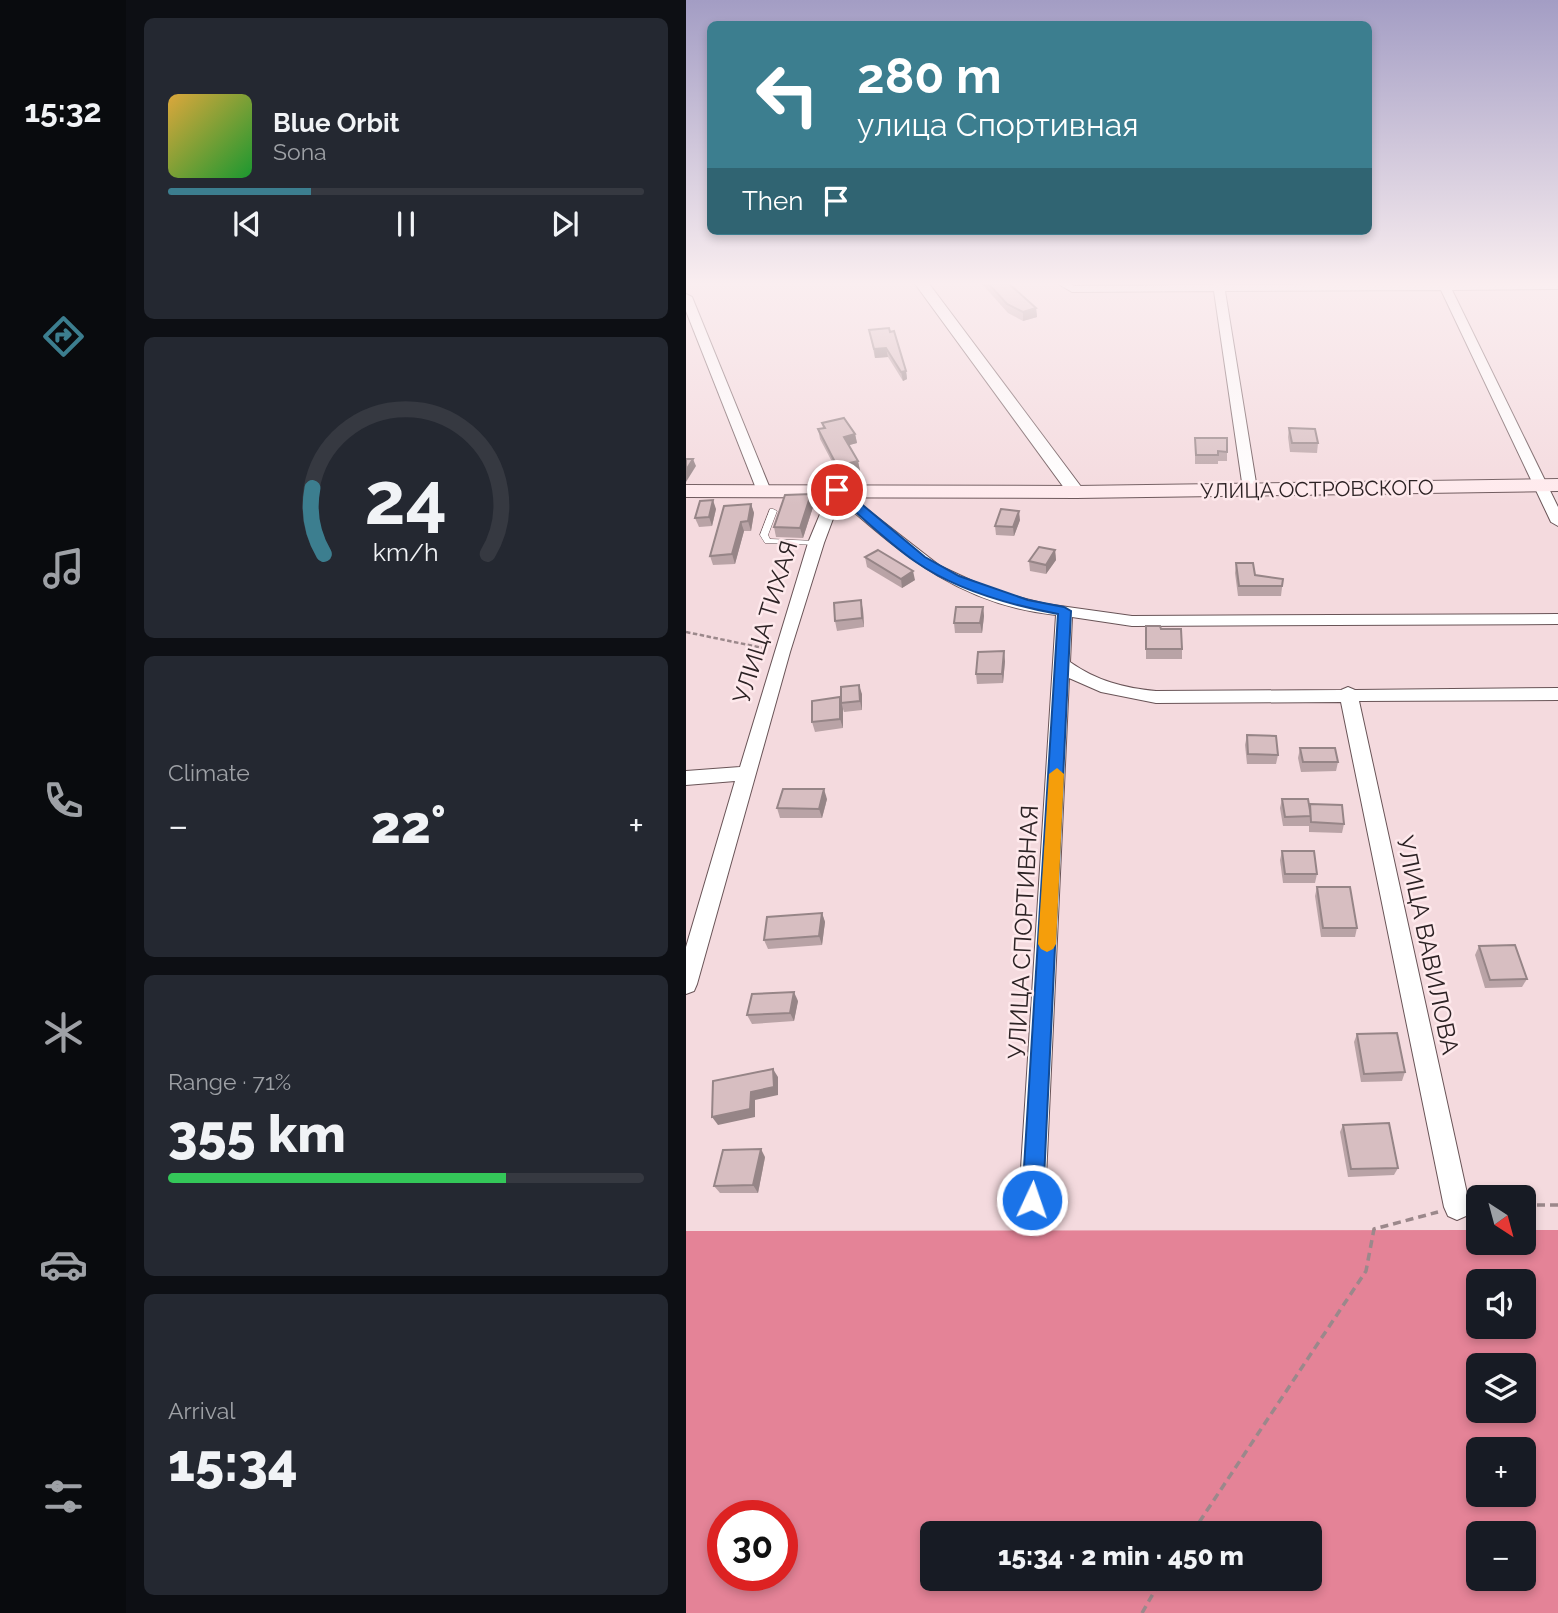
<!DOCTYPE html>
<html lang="en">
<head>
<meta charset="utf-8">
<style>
	body { margin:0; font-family:Raleway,sans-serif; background:#242831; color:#f1f3f6; height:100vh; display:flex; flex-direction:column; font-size:26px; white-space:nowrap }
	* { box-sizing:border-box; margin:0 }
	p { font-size:23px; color:#9ea1a6 }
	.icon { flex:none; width:38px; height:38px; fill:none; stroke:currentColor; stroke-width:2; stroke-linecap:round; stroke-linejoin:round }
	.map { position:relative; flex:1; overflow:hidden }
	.panel { display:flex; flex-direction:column; gap:18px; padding:18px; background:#0d0f14; width:560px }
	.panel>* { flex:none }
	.hud { position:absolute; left:21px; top:21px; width:665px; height:214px; border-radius:10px; box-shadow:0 4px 10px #0003; background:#3c7e8f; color:#fff; overflow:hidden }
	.needle { width:46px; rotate:144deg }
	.fabs { position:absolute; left:780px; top:1185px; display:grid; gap:14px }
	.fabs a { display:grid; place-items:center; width:70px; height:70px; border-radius:10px; background:#171b24; box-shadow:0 4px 10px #0003; font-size:35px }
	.speed { position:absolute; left:21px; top:1500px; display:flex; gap:14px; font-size:35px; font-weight:700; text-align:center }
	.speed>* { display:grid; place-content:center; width:91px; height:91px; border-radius:50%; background:#171b24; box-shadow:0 4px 10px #0003; line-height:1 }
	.speed .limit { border:10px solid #d22; background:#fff; color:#111 }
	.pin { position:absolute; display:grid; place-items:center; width:60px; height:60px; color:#fff; margin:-30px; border:4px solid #fff; border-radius:50%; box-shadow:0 2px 7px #0007 }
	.me { position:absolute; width:77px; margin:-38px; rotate:3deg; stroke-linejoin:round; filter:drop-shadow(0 0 5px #0008) }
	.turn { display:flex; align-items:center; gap:24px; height:147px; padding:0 35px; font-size:32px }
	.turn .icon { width:91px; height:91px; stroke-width:2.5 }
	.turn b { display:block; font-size:49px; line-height:60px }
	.then { display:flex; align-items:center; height:66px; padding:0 35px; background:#0003; gap:14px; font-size:26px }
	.big { font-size:52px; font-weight:800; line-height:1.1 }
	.panel .widget { flex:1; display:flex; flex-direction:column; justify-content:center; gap:10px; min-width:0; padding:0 24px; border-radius:10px; background:#242831 }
	.panel .dial { align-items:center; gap:0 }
	.dial svg { height:182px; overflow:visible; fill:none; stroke:#363941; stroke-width:7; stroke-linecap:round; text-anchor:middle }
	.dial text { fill:#f1f3f6; stroke:none }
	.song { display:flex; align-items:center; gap:21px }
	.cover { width:84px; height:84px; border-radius:10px; background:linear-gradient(135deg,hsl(40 70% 55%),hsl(130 70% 35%)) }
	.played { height:7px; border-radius:4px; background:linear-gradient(90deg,#3c7e8f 30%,#363941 30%) }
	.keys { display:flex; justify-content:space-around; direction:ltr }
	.heat { display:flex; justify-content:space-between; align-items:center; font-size:38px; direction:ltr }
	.charge { height:10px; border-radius:5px; background:linear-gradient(90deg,#34c759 71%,#363941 0) }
	.trip { position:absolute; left:234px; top:1521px; width:402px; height:70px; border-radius:10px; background:#171b24; box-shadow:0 4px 10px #0003; font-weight:800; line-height:70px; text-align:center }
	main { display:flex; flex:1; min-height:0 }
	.dock { display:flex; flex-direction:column; width:126px; justify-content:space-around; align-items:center; background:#090b0e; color:#9ea1a6 }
	.dock .icon { width:49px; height:49px }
	.dock .active { color:#3c7e8f }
	.dock b { font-size:32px; color:#f1f3f6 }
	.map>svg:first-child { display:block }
</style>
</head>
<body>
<main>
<nav class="dock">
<b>15:32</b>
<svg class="icon active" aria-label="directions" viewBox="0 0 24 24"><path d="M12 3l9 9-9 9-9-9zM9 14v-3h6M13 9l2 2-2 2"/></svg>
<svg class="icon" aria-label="music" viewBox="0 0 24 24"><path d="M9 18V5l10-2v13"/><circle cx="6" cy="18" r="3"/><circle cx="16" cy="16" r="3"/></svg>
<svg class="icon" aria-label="phone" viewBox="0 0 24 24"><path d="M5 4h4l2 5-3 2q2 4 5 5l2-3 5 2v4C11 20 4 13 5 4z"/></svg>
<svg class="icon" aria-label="climate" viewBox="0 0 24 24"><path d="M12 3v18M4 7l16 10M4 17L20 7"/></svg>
<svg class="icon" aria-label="car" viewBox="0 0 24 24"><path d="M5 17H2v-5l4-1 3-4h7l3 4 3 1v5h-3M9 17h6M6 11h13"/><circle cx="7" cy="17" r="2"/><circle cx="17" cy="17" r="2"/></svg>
<svg class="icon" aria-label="filters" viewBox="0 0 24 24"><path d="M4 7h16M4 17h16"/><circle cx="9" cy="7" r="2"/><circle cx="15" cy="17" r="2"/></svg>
</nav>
<section class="panel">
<div class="widget">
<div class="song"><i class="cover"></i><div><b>Blue Orbit</b><p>Sona</p></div></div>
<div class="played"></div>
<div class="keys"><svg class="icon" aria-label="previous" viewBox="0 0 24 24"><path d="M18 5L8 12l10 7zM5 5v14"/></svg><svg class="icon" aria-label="pause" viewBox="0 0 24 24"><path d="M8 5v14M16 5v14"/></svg><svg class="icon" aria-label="next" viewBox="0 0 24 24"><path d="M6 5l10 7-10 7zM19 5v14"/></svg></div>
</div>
<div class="widget dial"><svg viewBox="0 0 100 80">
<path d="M14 69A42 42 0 1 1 86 69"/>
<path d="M14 69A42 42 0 0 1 9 40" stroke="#3c7e8f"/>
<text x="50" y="56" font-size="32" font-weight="700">24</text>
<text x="50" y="72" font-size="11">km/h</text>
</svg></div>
<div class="widget"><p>Climate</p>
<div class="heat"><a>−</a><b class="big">22°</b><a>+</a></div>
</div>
<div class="widget"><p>Range · 71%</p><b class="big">355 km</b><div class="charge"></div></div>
<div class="widget"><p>Arrival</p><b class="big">15:34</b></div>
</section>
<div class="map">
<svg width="872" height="1613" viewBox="0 0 872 1613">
	<rect width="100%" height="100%" fill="#f4dade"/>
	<path fill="#e48397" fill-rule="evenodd" d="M793,1230V1242H838V1230H872V1613H0V1231ZM793,1281H838V1326H793ZM793,1365H838V1410H793ZM793,1449H838V1494H793ZM37,1516H96V1575H37ZM625,1533V1578H247V1533ZM838,1533V1578H793V1533Z"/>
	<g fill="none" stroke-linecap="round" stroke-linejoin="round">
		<defs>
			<path id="service" d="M84,509H87L91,511L82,535L84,539L130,541H133V545L79,543L74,535Z"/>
			<g id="minor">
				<path d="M367,281H379L388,286L527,285V281H537L538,285L752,283L751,281H761L763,283H872V289L766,290L872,507V526L865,522L755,290L539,291L571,489L564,493L557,489L528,291L386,292Z"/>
				<path d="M0,294L6,297L85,491L83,494H73L71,491L0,311Z"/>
				<path d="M151,486L254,566L308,591L360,604L446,616L872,614V624L446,626L386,617L384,662C411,681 438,688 470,691L655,690L662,687L669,690L872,688V700L673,701L784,1207L780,1216L771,1220L762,1216L758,1207L655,702L470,703L415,692L383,678L359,1200L355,1209L346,1213L337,1209L333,1200L370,615C277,605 221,559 154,500L138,543L104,652L11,984L8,991L0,994V947L49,781L0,785V771L54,767L122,543L144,490Z"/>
			</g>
			<path id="tertiary" d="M227,281H241L396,488L399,492L396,496H384Z"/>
			<path id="secondary" d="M872,479V491L390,498L0,497V485L390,486Z"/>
		</defs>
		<use href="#service" stroke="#695457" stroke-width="1"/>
		<use href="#minor" stroke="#695457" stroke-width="2"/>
		<use href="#tertiary" stroke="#695457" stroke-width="2"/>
		<use href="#secondary" stroke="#695457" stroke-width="2"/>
		<path stroke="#9b888b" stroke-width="2.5" stroke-dasharray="4.5 2.5" stroke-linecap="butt" d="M0,632L82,649"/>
		<g stroke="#9b888b" stroke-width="3.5" stroke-dasharray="8 5" stroke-linecap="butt">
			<path d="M838,1205H872"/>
			<path d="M506,1533L680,1271L688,1229L752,1212"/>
			<path d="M456,1613L476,1578"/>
		</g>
		<use href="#service" fill="#fff" fill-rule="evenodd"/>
		<use href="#minor" fill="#fff" fill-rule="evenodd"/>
		<use href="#tertiary" fill="#fff" fill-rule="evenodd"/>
		<use href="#secondary" fill="#ffeaed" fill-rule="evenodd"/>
	</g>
	<g fill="#b9a3a6">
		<path d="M295,281H320L350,308L351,317L337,321L322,313L296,284Z"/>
		<path d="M203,328L220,371L221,379L217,381L202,357L189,358L183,330Z"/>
		<path d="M136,423L169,434L171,443L163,445L172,461L174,471L153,475L134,439L132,429L137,428Z"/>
		<path d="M603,428L632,443L631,453L604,452L602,437Z"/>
		<path d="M509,438L541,452V461H532V464H509Z"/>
		<path d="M125,494L128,504L117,538L90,537L88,527Z"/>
		<path d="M65,504L68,513L65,531H58L49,564L27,565L24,556Z"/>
		<path d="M30,509L26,526L13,527L9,518Z"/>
		<path d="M334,520L328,536L310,535L309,526Z"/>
		<path d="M369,550L370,560L360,574L344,571L343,561Z"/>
		<path d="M179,557L229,580L216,588L181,567Z"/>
		<path d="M550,563L569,575L597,579L595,596H552L549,573Z"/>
		<path d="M297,607L298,616L296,633H269L268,623Z"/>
		<path d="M177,610L178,627L151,631L149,621Z"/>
		<path d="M460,626L475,629L496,649V659H460Z"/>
		<path d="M319,661L317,683L291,684L290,674Z"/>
		<path d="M176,694V710L158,712L157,709V728L129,732L126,722L154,697Z"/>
		<path d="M561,735L592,755L590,764H561L559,745Z"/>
		<path d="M614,748L652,762L650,771L615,772L612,758Z"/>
		<path d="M141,799L136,818H94L91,808Z"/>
		<path d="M596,799L623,808L624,804L658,824L656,833L623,832V826H597L594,808Z"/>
		<path d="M596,851L631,874L629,883H597L594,860Z"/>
		<path d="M631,887L671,928L669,937H635L629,896Z"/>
		<path d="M136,913L139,922L136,945L82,949L78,940Z"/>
		<path d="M793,946L841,979L836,987L799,988L789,955Z"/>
		<path d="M112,1001L108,1021L66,1024L61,1015Z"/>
		<path d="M671,1034L719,1072L716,1081L675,1082L668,1042Z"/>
		<path d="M657,1125L712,1168L708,1175L662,1177L654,1132Z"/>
		<path d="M79,1157L72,1193H34L28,1186Z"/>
	</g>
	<g fill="#968587">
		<path d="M350,308L351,317L337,321V312Z"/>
		<path d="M200,348L202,357L189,358L188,349Z"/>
		<path d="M220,371L221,379L217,381L215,372Z"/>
		<path d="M169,434L171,443L160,446L158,437Z"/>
		<path d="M7,459L10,466L0,482V470Z"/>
		<path d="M172,461L174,471L153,475L151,466Z"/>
		<path d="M125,494L128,504L117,538L114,528Z"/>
		<path d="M27,500L30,509L26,526L23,517Z"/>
		<path d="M65,504L68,513L65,531L62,521Z"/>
		<path d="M333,511L334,520L328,536L327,527Z"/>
		<path d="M55,522L58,531L49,564L46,554Z"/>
		<path d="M369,550L370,560L360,574V565Z"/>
		<path d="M227,571L229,580L216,588L215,579Z"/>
		<path d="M175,600L177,610L178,627L176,618Z"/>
		<path d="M297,607L298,616L296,633L294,623Z"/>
		<path d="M318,651L319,661L317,683L316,674Z"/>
		<path d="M173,685L176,694V710L174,701Z"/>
		<path d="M154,697L157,709V728L154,719Z"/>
		<path d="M138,789L141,799L136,818L133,809Z"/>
		<path d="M136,913L139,922L136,945L133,936Z"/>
		<path d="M108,992L112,1001L108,1021L104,1013Z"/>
		<path d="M87,1069L92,1077V1095L69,1100V1117L32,1125L26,1117L65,1092Z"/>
		<path d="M75,1149L79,1157L72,1193L67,1185Z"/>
	</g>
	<g fill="#d7bec1" stroke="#968587" stroke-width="2">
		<path d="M300,281H320L350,308L337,312L321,304Z"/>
		<path d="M203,328L204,332L208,331L220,371L215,372L200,348L188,349L183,330Z"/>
		<path d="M158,418L169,434L158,437L172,461L151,466L132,429L139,428L136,423Z"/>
		<path d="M603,428L629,429L632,443H606Z"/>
		<path d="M509,438H541V452L532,451V455H510Z"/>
		<path d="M0,459H7L0,470Z"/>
		<path d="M125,494L114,528L88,527L99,495Z"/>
		<path d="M27,500L23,517L9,518L14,501Z"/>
		<path d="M65,504L62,521L55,522L46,554L24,556L38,506Z"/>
		<path d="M315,509L333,511L327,527L309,526Z"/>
		<path d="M353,547L369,550L360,565L343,561Z"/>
		<path d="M192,550L227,571L215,579L179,557Z"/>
		<path d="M550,563H567L569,575L597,579L596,586H553Z"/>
		<path d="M175,600L176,618L149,621L148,603Z"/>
		<path d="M270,607H297L294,623H268Z"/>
		<path d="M460,626H474L475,629H495L496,649H460Z"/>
		<path d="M318,651L316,674H290L292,652Z"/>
		<path d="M173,685L174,701L155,703V687Z"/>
		<path d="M154,697V719L126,722V701Z"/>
		<path d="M561,735L590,736L592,755L562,754Z"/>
		<path d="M614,748H649L652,762H617Z"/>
		<path d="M97,789H138L133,809L91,808Z"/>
		<path d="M596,799H622L625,816L599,817Z"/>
		<path d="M624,804L656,805L658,824L625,822Z"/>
		<path d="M596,851H628L631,874H599Z"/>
		<path d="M631,887H664L671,928H637Z"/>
		<path d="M136,913L133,936L78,940L81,917Z"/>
		<path d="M829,945L841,979L804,980L793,946Z"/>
		<path d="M108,992L104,1013L61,1015L66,994Z"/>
		<path d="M711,1033L719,1072L678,1074L671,1034Z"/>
		<path d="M87,1069L88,1087L65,1092L64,1109L26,1117L27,1081Z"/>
		<path d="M703,1123L712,1168L665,1169L657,1125Z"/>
		<path d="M75,1149L67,1185L28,1186L37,1150Z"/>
	</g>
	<linearGradient id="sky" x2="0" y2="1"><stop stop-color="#a39dc4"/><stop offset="0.56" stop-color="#faeef0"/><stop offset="1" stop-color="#faeef0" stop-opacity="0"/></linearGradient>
	<rect width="872" height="506" fill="url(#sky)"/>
	<path fill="#1a73e8" stroke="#114b97" stroke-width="2" d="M147,487H155L239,557L273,576L342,600L378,607L385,611L357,1200L354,1208L346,1211L339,1208L336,1200L372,614C324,605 270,590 230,562C201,542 174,515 147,492Z"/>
	<path fill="#f59e0b" d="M371,768L378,774L370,944L367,949L361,952L355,949L352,944L363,774Z"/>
	<g text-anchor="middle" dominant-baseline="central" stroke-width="5" stroke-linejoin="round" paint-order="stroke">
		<g font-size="21" fill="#2c2224" stroke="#fee9ec">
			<text transform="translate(631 489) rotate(-1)">УЛИЦА ОСТРОВСКОГО</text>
		</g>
		<g font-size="24" fill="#2c2224" stroke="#fee9ec">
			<text transform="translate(79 622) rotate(-73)">УЛИЦА ТИХАЯ</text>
			<text transform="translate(337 932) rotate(-87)">УЛИЦА СПОРТИВНАЯ</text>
			<text transform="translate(742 945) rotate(78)">УЛИЦА ВАВИЛОВА</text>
		</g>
	</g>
</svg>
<div class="fabs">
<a><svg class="needle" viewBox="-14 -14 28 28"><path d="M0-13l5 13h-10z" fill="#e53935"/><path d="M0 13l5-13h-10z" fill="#9ea1a6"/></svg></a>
<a><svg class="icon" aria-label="sound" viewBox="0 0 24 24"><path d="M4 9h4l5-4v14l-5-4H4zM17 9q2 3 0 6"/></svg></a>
<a><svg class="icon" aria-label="layers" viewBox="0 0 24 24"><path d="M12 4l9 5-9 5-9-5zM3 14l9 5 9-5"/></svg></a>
<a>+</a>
<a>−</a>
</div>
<div class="speed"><div class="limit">30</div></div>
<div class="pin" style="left:151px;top:490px;background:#d93025"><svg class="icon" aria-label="arrive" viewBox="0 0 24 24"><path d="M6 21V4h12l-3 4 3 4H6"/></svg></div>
<svg class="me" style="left:346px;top:1200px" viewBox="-20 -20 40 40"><circle r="17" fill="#1a73e8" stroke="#fff" stroke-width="3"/><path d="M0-11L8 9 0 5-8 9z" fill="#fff"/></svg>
<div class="trip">15:34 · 2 min · 450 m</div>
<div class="hud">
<div class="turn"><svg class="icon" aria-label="left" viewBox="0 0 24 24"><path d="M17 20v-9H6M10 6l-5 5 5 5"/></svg><div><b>280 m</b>улица Спортивная</div></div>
<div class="then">Then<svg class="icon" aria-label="arrive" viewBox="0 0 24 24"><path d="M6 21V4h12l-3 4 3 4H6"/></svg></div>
</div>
</div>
</main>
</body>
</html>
